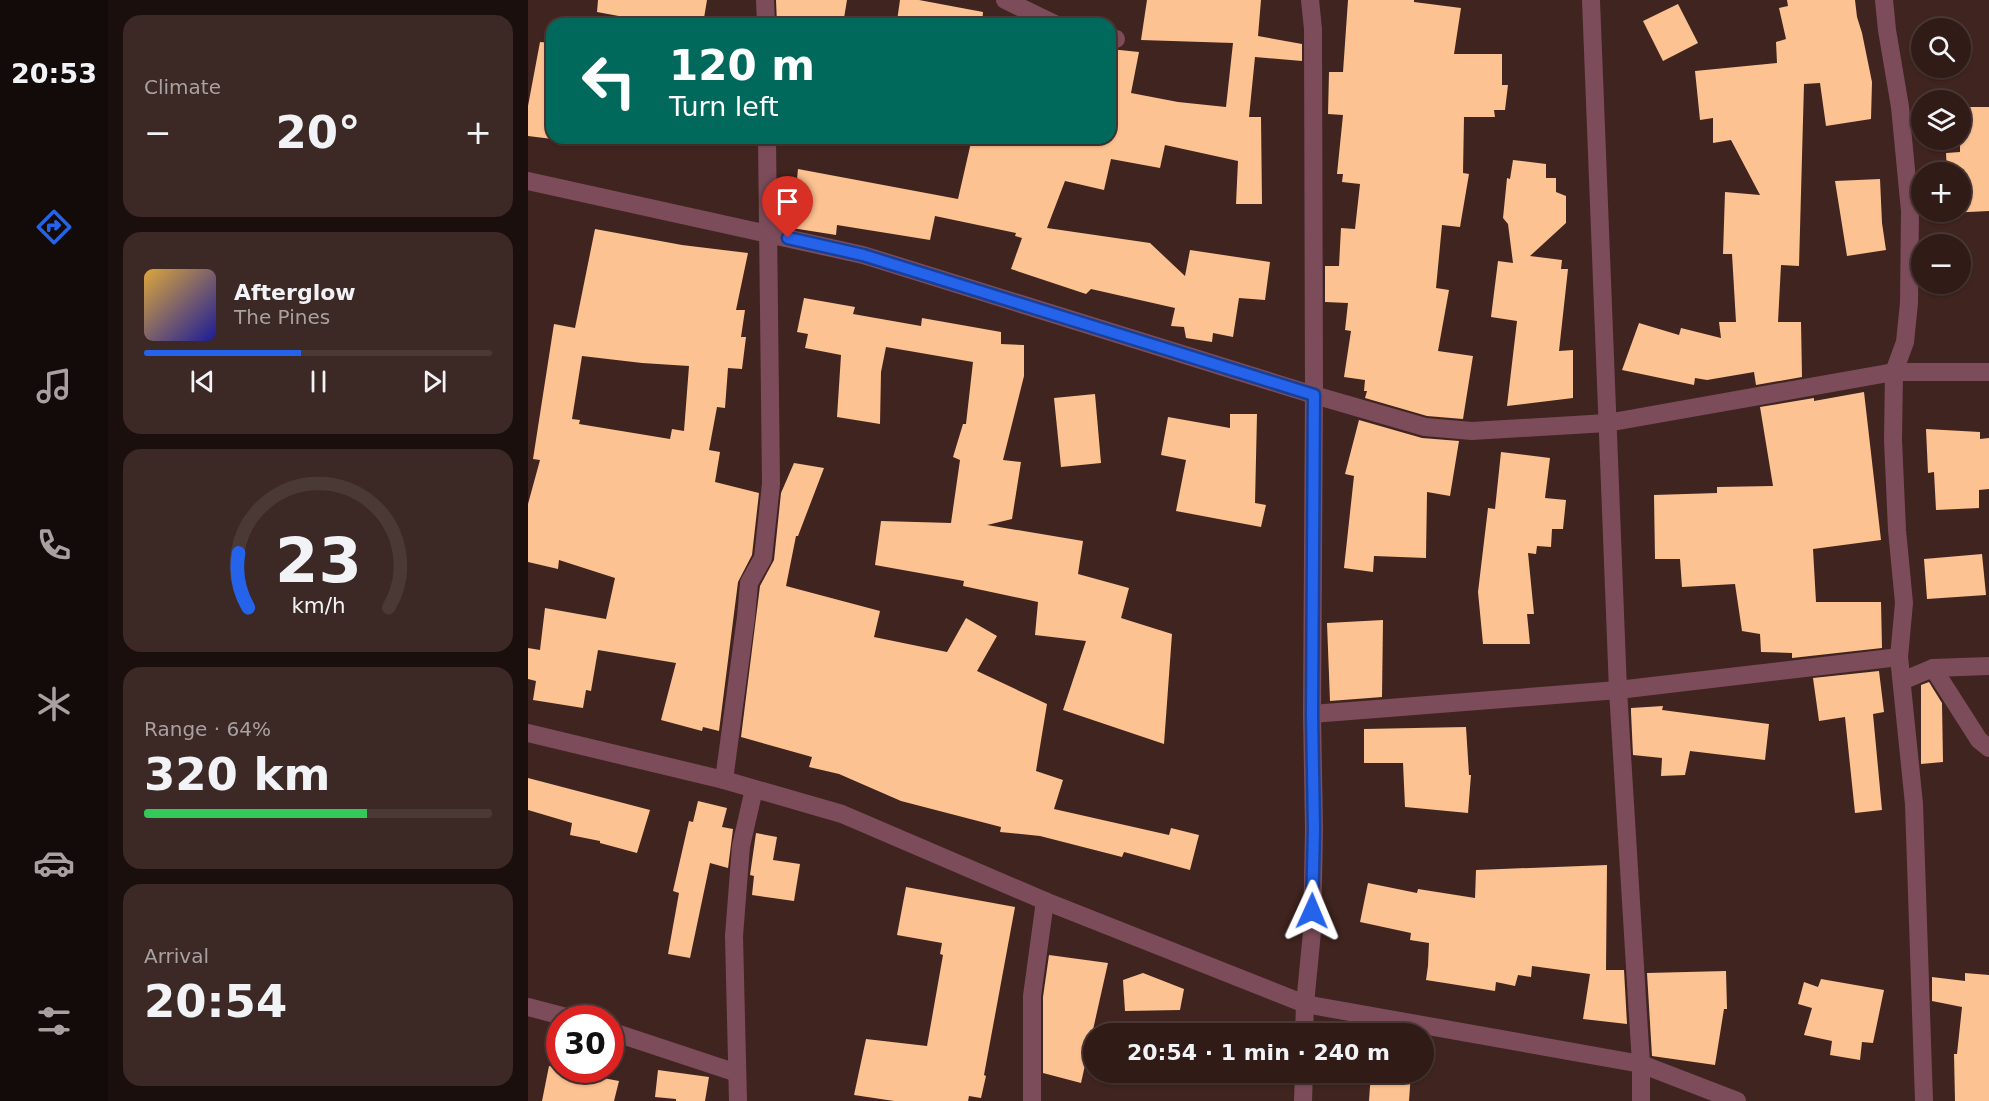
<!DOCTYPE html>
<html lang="en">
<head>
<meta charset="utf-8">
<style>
	body { margin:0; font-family:"DejaVu Sans",sans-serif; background:#3c2824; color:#f1f3f6; height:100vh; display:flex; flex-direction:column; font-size:22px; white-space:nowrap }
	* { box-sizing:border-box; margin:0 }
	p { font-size:20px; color:#a8a1a1 }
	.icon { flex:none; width:33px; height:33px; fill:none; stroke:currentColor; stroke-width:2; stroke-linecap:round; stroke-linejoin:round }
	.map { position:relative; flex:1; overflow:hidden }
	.details { display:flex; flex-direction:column; gap:15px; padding:15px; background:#1a0f0d; width:420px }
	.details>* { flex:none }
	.hud { position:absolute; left:18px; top:18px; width:570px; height:126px; border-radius:18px; box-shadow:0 2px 4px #0004,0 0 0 2px #4b3936; background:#00695c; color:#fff; overflow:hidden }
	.controls { position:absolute; left:1383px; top:18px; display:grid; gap:12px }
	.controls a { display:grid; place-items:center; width:60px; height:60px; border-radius:50%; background:#301b17; box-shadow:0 2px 4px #0004,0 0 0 2px #4b3936; font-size:30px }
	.speed { position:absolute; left:18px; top:1005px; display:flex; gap:12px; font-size:30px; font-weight:700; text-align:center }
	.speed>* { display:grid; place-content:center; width:78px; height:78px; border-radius:50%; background:#301b17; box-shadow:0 2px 4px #0004,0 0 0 2px #4b3936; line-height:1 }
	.speed .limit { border:9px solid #d22; background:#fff; color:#111 }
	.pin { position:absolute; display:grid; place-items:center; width:51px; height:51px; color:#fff; margin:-62px -26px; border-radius:50% 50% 50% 0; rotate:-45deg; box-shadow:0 0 6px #0007 }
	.pin .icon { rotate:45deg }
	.me { position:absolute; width:66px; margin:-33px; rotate:1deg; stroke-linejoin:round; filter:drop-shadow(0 0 4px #0008) }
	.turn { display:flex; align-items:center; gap:21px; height:126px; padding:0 24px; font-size:27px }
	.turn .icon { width:78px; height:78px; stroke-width:2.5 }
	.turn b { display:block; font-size:42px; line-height:51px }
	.big { font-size:45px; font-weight:700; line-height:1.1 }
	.details .tile { flex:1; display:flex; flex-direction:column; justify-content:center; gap:9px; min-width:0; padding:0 21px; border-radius:18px; background:#3c2824 }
	.details .dial { align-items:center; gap:0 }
	.dial svg { height:156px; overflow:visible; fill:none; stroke:#4b3936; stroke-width:7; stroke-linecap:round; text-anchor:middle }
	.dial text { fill:#f1f3f6; stroke:none }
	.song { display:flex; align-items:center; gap:18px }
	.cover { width:72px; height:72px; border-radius:9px; background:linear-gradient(135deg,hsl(40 70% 55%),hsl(240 70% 35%)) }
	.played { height:6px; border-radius:3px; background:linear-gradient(90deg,#2563eb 45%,#4b3936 45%) }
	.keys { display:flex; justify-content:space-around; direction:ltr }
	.heat { display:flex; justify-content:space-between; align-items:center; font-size:33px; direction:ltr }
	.charge { height:9px; border-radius:4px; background:linear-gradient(90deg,#34c759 64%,#4b3936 0) }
	.trip { position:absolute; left:555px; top:1023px; width:351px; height:60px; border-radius:30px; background:#301b17; box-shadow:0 2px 4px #0004,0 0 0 2px #4b3936; font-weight:700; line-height:60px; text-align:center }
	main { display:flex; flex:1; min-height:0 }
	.dock { display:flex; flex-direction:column; width:108px; justify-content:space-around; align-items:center; background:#130b09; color:#a8a1a1 }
	.dock .icon { width:42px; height:42px }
	.dock .selected { color:#2563eb }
	.dock b { font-size:27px; color:#f1f3f6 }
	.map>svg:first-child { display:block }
</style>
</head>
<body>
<main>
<nav class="dock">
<b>20:53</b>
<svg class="icon selected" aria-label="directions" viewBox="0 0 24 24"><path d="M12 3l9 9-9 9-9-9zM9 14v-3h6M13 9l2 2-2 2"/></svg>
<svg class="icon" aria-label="music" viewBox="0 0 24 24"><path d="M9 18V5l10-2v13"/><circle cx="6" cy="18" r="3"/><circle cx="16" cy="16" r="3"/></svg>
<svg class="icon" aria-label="phone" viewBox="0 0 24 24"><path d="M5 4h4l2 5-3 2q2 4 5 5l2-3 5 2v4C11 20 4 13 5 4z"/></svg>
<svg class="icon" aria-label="climate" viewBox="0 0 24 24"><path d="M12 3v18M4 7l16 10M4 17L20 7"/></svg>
<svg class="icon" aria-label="car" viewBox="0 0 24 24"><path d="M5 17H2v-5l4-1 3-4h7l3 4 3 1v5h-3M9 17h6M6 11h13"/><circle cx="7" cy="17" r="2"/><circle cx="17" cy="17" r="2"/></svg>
<svg class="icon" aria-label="filters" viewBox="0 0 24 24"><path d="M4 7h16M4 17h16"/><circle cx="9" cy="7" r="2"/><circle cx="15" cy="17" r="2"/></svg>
</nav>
<section class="details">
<div class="tile"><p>Climate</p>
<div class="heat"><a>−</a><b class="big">20°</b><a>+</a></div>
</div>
<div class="tile">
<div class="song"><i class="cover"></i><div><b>Afterglow</b><p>The Pines</p></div></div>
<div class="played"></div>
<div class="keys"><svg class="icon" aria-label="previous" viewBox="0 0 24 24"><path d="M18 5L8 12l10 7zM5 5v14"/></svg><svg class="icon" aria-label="pause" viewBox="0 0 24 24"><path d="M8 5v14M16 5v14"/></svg><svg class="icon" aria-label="next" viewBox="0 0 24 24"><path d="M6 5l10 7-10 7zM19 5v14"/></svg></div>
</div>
<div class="tile dial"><svg viewBox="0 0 100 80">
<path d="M14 69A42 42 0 1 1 86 69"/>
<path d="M14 69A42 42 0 0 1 9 41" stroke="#2563eb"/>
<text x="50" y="56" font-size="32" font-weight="700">23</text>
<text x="50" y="72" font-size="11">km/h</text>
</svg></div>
<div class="tile"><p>Range · 64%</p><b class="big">320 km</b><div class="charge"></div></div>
<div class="tile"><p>Arrival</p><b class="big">20:54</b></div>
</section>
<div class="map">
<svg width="1461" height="1101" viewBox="0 0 1461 1101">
	<rect width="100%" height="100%" fill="#40241f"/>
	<g fill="#fdc291" fill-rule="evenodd">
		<path d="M70,0H179L175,24H134L69,12Z"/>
		<path d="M248,0H319L315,24H249Z"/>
		<path d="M372,0H391L455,12L454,24H386L369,21Z"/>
		<path d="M619,0H733L730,36L774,44V61L727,57L721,117H733L734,204H708L710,161L637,145L632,168L583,159L576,190L537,181L519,228L622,243L657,276L662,250L742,262L737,300L711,298L705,337L685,333L684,342L658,338L656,327L643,326L647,308L563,289L558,294L483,269L494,238L487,236L488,233L407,216L402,240L309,225L308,235L264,228L270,169L430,199L444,138H582V49L611,52L603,93L650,102L698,107L705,43L613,40Z"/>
		<path d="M820,0H886V2L933,8L926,54H974V85H980L977,110H966L967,117H936L935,173L941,174L932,227L914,225L908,288L921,290L910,351L945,356L935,419L899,416L837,398L839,391H836L837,380L816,377L823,331L817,330L820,303L797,302V266H811L813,228L827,229L832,184L814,182L815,174H809L815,115L800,114L801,72H815Z"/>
		<path d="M1259,0H1327L1329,17L1334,33L1344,82L1343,119L1298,126L1292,83L1276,84L1271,266L1253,265L1250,322H1273L1274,377L1228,385L1226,372L1179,380L1167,378L1166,385L1094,370L1111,323L1151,335L1153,328L1193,338L1191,322H1208L1204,254H1195L1197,192L1232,195L1203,140L1185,143V118L1172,120L1167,71L1249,63L1248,42L1258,39L1251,8L1260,6Z"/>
		<path d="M1150,4L1170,43L1135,61L1115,21Z"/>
		<path d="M12,42L24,43V139L0,136V106Z"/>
		<path d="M1432,107H1461V211L1420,213L1432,212V172H1419L1418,153L1432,152Z"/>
		<path d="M985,160L1018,164V178H1028V192L1038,196V223L1002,256L1034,260L1033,269H1040L1031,351L1045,350V398L979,406L989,321L963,317L970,261L985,263L980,224L975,218L979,178L982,179Z"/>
		<path d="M1352,179L1354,223L1358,250L1319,256L1307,181Z"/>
		<path d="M67,229L154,245L220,253L208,310H217L213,337H218L214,369L200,368L197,408L189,407L181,450L192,452L187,482L231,493L224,555L210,582L191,731L175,727L174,731L133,720L148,663L70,650L63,691L58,690L55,708L5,700L8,681L0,679V648L12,650L17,608L78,619L87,578L31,560L30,569L0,562V504L12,460L5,459L26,324L47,328ZM54,356L114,363L161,366L156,431L144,429L142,439L51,424L52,420L44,419Z"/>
		<path d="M276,298L327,307L325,314L393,326L394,318L473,332V344L496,345V376L475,460L493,462L484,519L459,525L555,541L550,574L601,588L593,618L644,634L636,744L535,710L558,641L507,635L510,602L435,586L436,581L347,565L353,521L423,523L432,460L425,457L435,424H438L445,362L358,347L353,372L352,424L309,417L313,355L277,348L280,334L269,332Z"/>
		<path d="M1336,392L1353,540L1285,549L1288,602H1353L1354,648L1264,658V653L1233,652L1232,634L1214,631L1207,584L1154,587L1152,559H1127L1126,495L1189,493V487L1245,486L1232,407L1286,398V401Z"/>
		<path d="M567,394L573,463L533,467L526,398Z"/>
		<path d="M702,414H729L727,503L738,505L733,527L648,511L658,460L633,455L640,417L702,428Z"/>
		<path d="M831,420L894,438L931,441L922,496L899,492L898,558L846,556L845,572L816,568L826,476L817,474Z"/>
		<path d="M1398,429L1452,432V439L1461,438V489L1451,490V508L1408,510L1406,472L1400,473Z"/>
		<path d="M973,452L1022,458L1017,498L1038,500L1035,529H1024L1023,547L1009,546L1008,554L1000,553L1006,614H999L1002,644H955L950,592L960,508L967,509Z"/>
		<path d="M266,463L296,468L270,536H268L258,586L352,611L346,637L419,652L438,618L469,636L449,671L519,704L508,771L535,780L526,809L641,835L643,828L671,835L662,870L596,852L594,857L512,836L472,832L473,827L373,801L311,774L281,767L284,757L213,737L232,586L246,560L253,493Z"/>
		<path d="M1454,554L1458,595L1399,599L1396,559Z"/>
		<path d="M855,620L854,697L802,701L799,623Z"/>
		<path d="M1351,671L1356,712L1345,714L1354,810L1327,813L1317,717L1291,721L1285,678Z"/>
		<path d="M1401,682L1414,703L1415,762L1393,764V685Z"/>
		<path d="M1135,706L1134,710L1241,724L1237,760L1162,751L1157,775L1133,776L1134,758L1105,755L1103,712V708Z"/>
		<path d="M938,727L941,775H943L940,813L877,807L875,763H836V729Z"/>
		<path d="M0,778L122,810L109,853L72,843V841L42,835L44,823L0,810Z"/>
		<path d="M170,801L199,808L194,827L205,829L200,868L182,863L162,958L140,954L151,893L145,891L161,821L165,822Z"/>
		<path d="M228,833L249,837L245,860L272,864L266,901L224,895L226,876L222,875Z"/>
		<path d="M1079,865L1078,970H1096L1099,1024L1055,1019L1062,974L1004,966L1003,977L990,975L987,986L968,982L967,991L898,980L900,966L901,943L882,940L883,933L832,922L840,883L889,893L890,889L947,898L948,870Z"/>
		<path d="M378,887L487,907L456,1075L458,1076L453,1098L441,1096L440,1101H366L326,1095L338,1039L399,1046L415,955L412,954L414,943L369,935Z"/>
		<path d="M521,955L580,963L553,1083L515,1073V997Z"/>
		<path d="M1198,971L1199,1009H1196L1187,1065L1124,1056L1119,973Z"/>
		<path d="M615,973L656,989L652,1010L597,1011L595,980Z"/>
		<path d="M1437,973L1461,975V1101H1427L1426,1054H1429L1434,1007L1404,1001V977L1437,981Z"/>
		<path d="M1293,979L1356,990L1345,1043L1334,1042L1332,1060L1302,1055L1304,1041L1276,1035L1284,1008L1270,1004L1276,982L1290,987Z"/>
		<path d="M21,1066L32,1068V1070L91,1081L86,1101H14Z"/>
		<path d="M130,1070L181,1077L177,1101H148V1099L127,1097Z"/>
		<path d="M843,1072H883L881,1101H841Z"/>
	</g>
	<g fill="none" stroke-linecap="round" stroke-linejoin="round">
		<g stroke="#7d4c5b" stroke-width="18">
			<path d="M237,0L238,24"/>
			<path d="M477,0L527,24"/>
			<path d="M1063,0L1090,690L1113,1064V1101"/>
			<path d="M1356,0L1359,30L1372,107L1382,211L1381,303L1377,342L1366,372L1365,440L1369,530L1376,603L1371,657L1386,804L1396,1101"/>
			<path d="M582,38L588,39"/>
			<path d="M0,181L335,255L786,395L897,427L944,431L1079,423L1366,372H1461"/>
			<path d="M1405,668L1451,740L1461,748"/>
			<path d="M1374,681L1405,668L1461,666"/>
			<path d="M784,714L1090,690L1371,657"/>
			<path d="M0,733L196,780L314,814L517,901L777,1004L1113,1064L1209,1101"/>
			<path d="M196,780L218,617L221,583L235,558L243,484L239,138"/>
			<path d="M0,1007L42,1018"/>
			<path d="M82,1031L209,1073"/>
			<path d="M776,1034L777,1004L784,932L786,829L784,714L786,395L785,29L782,0"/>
			<path d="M210,1101L206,936L213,846L226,789"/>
			<path d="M504,1101V996L517,901"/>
			<path d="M775,1101L776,1072"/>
		</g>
	</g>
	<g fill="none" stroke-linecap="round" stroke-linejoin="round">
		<defs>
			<path id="route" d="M260,238L335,255L786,395L784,714L786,829L784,911"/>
		</defs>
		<use href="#route" stroke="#184099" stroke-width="15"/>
		<use href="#route" stroke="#2563eb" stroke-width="10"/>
	</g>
</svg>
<div class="controls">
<a><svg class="icon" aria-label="search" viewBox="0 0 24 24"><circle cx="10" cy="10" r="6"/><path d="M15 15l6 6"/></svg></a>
<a><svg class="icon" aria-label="layers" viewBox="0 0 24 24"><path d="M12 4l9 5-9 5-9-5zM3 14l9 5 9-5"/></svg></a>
<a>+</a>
<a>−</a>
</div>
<div class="speed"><div class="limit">30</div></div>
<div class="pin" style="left:260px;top:238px;background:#d93025"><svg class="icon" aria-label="arrive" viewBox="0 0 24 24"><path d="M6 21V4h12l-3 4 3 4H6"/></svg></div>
<svg class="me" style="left:784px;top:911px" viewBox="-20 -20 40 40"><path d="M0-17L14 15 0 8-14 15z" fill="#2563eb" stroke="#fff" stroke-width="4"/></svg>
<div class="trip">20:54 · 1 min · 240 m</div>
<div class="hud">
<div class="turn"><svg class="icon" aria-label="left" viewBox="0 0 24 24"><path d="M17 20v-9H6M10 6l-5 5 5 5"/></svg><div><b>120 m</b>Turn left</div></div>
</div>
</div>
</main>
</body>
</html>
